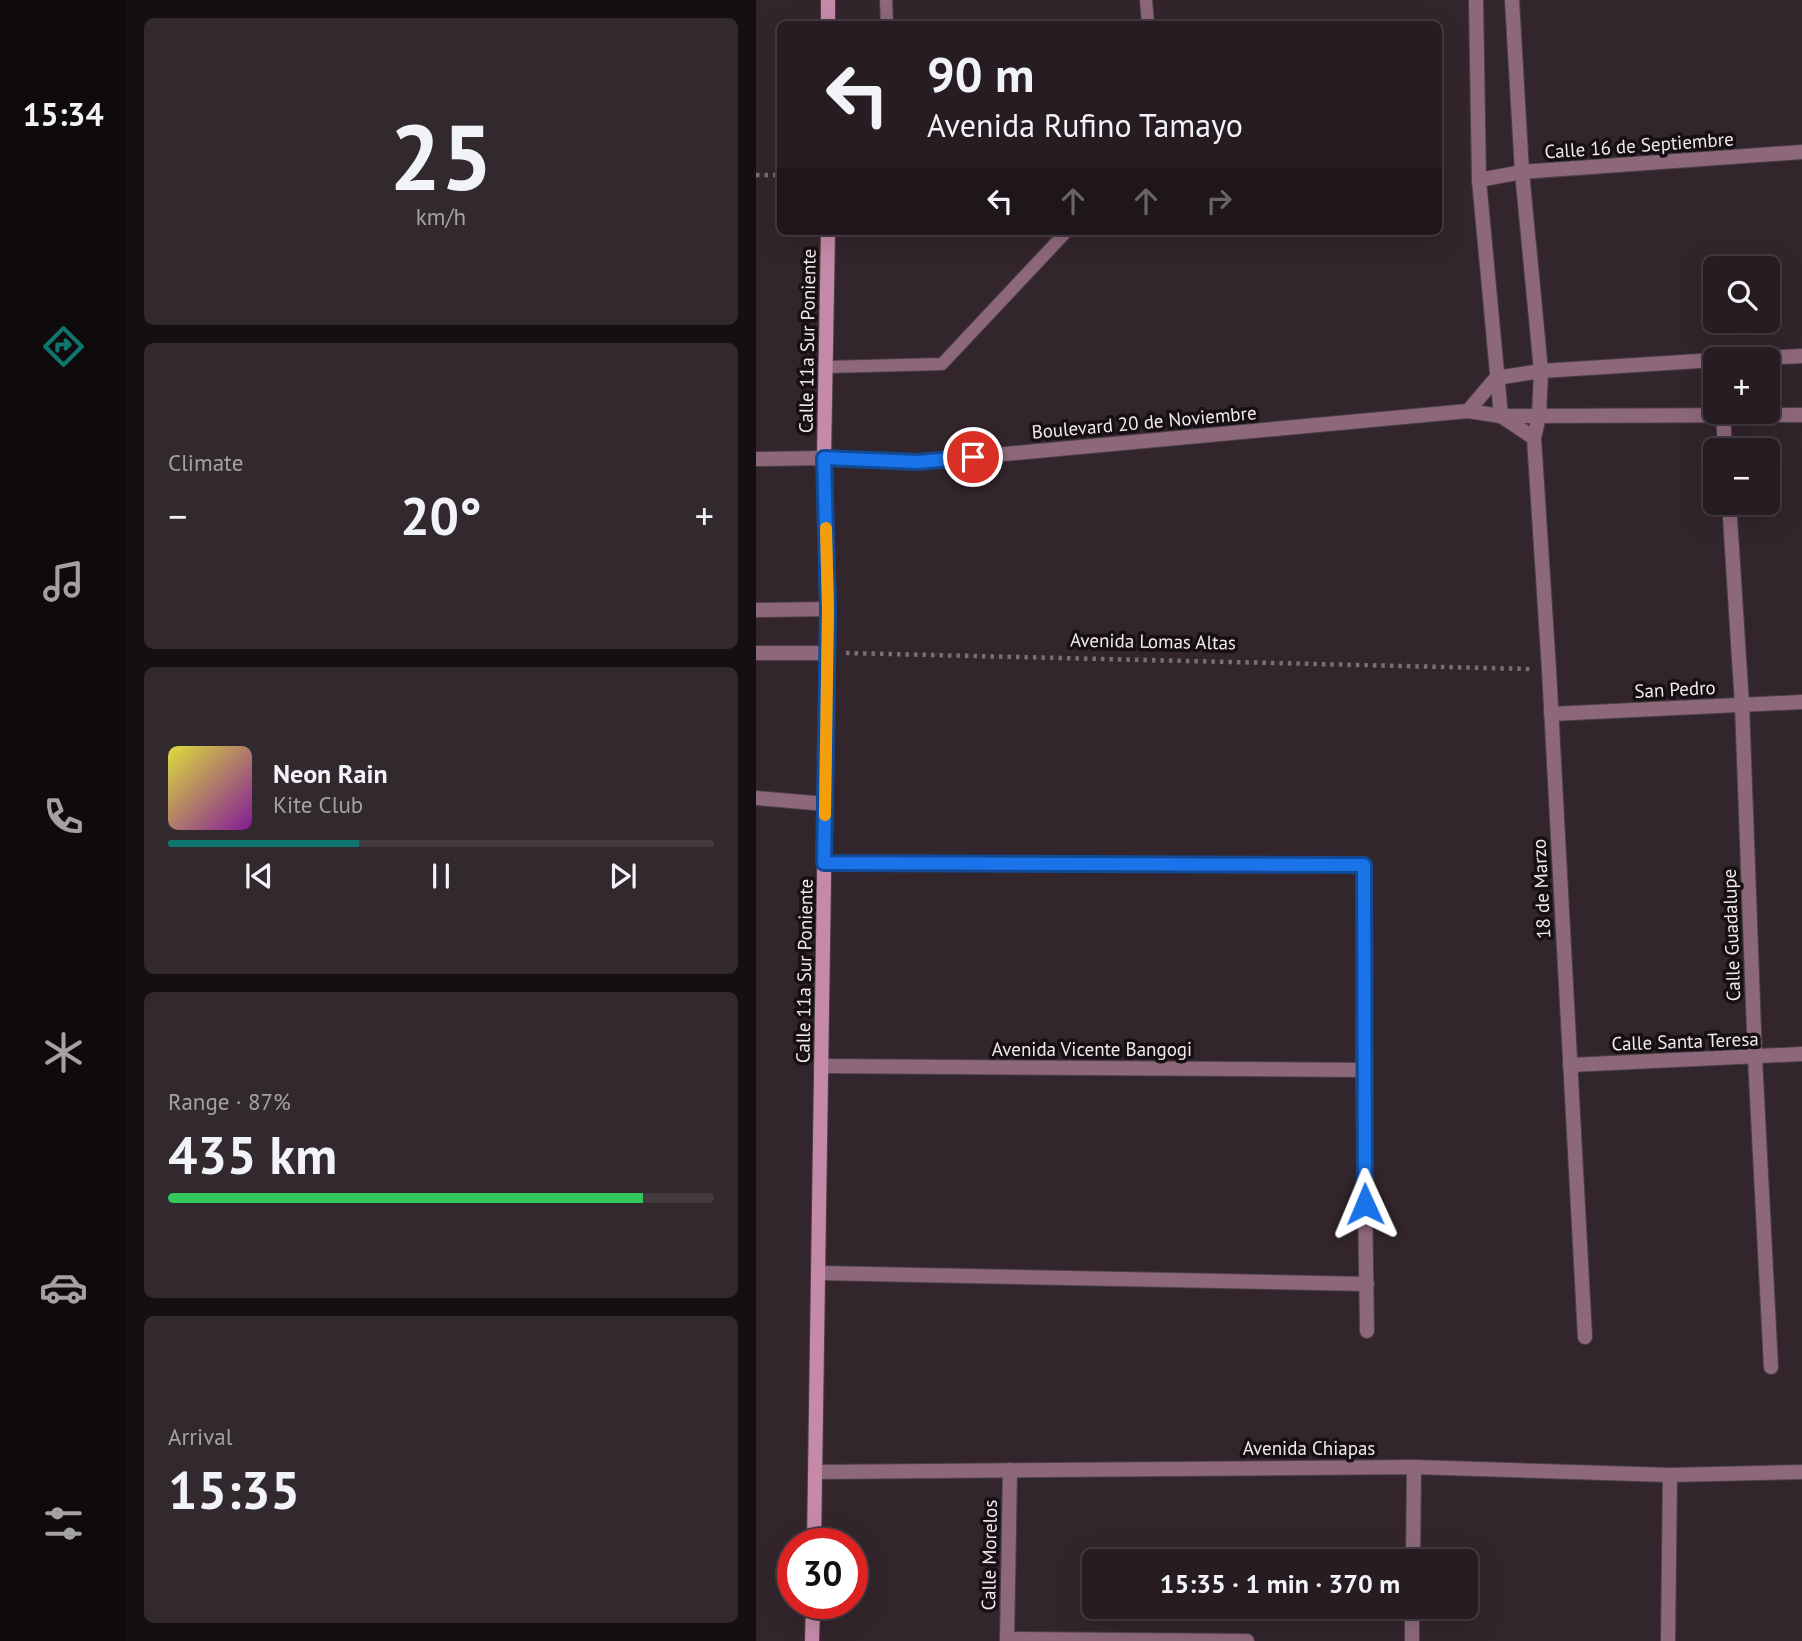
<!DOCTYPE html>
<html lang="en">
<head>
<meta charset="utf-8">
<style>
	body { margin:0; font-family:"PT Sans",sans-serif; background:#32292e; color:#f1f3f6; height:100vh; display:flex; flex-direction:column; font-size:26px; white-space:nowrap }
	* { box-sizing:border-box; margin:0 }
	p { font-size:23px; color:#a4a1a5 }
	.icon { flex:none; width:38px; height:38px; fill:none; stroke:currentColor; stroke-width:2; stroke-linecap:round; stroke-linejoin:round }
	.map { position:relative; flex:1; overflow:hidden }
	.sheet { display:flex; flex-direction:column; gap:18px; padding:18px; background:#150f12; width:630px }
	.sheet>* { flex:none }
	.banner { position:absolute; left:21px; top:21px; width:665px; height:214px; border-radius:10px; box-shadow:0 7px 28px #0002,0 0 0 2px #423a3f; background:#261c21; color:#f1f3f6; overflow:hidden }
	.fabs { position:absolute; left:947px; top:256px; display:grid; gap:14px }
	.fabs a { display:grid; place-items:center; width:77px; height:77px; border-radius:10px; background:#261c21; box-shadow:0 7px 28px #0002,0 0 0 2px #423a3f; font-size:35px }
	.speed { position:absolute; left:21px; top:1528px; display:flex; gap:14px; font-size:35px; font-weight:700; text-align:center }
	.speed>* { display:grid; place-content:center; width:91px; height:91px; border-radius:50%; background:#261c21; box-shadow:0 7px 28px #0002,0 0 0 2px #423a3f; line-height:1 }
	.speed .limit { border:10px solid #d22; background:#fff; color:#111 }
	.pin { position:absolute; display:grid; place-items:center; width:60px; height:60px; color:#fff; margin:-30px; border:4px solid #fff; border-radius:50%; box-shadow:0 2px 7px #0007 }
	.me { position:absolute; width:77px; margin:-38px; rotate:359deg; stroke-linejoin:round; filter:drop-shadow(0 0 5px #0008) }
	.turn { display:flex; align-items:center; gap:24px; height:147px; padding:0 35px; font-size:32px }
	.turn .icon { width:91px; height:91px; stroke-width:2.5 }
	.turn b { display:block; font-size:49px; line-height:60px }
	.lanes { display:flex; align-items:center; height:66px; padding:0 35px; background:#0003; justify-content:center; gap:35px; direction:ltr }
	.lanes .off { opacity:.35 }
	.big { font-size:52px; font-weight:700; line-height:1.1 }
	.sheet .card { flex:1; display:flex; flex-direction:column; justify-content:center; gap:10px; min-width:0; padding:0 24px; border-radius:10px; background:#32292e }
	.sheet .dial { align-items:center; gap:0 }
	.dial b { font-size:91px; line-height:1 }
	.song { display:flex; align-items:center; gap:21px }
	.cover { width:84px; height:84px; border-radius:10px; background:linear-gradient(135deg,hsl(60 70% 55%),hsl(290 70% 35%)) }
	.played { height:7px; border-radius:4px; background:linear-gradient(90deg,#0f766e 35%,#423a3f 35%) }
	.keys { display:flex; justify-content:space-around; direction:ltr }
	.heat { display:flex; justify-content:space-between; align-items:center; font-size:38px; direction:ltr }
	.charge { height:10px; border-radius:5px; background:linear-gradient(90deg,#34c759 87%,#423a3f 0) }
	.trip { position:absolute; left:326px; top:1549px; width:396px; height:70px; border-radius:10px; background:#261c21; box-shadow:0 7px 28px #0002,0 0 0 2px #423a3f; font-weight:700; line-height:70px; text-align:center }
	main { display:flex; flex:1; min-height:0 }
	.tabs { display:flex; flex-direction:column; width:126px; justify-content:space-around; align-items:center; background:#0f0b0d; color:#a4a1a5 }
	.tabs .icon { width:49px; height:49px }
	.tabs .on { color:#0f766e }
	.tabs b { font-size:32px; color:#f1f3f6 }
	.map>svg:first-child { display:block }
</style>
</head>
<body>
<main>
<nav class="tabs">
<b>15:34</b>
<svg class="icon on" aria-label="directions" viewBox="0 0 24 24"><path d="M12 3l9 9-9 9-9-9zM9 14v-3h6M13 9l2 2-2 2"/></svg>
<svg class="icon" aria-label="music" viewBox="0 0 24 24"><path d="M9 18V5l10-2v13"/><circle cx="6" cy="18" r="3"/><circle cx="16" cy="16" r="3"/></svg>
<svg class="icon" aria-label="phone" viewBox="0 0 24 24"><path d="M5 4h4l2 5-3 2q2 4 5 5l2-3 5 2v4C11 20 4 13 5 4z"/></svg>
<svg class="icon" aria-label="climate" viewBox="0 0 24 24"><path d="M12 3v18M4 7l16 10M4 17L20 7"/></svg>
<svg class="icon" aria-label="car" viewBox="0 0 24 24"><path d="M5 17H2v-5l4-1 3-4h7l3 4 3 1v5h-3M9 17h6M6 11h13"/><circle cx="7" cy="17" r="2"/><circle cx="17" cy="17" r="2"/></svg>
<svg class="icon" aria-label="filters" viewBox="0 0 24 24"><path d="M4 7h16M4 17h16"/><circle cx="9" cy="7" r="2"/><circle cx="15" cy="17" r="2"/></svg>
</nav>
<section class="sheet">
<div class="card dial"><b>25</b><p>km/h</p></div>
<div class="card"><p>Climate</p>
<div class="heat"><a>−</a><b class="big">20°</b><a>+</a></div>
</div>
<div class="card">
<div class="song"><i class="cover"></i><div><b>Neon Rain</b><p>Kite Club</p></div></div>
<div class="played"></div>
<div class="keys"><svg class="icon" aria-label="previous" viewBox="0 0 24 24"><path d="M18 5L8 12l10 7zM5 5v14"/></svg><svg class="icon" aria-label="pause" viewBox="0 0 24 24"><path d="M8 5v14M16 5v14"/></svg><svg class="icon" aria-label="next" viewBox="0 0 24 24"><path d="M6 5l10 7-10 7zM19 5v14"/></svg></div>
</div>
<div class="card"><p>Range · 87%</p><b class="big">435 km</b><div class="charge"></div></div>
<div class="card"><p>Arrival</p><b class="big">15:35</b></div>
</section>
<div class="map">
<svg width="1046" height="1641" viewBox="0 0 1046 1641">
	<rect width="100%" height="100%" fill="#32252c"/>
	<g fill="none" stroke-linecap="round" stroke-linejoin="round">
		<defs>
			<g id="lane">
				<path d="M130,0L131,24"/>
				<path d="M390,0L392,24"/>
				<path d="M70,367L186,364L311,231"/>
			</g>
			<g id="street">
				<path d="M720,0L723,180L745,416"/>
				<path d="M756,0L766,172L785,371L783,416L778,438L793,670L829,1337"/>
				<path d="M723,180L766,172L1046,152"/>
				<path d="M984,359L1046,356"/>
				<path d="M712,411L740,378L785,371L959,360"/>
				<path d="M967,411L969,450"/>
				<path d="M745,416L778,438"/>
				<path d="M0,459L68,458L162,462L712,411L745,416L1046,415"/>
				<path d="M973,502L986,705L999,1058L1015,1367"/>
				<path d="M0,610L72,609"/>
				<path d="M0,653H72"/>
				<path d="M795,714L1046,702"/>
				<path d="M0,798L70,804"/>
				<path d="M68,863L608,865L607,1070L611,1331"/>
				<path d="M814,1065L1046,1054"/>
				<path d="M65,1066L607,1070"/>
				<path d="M63,1273L611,1284"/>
				<path d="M60,1472L658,1467L914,1475L1046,1472"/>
				<path d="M657,1561L658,1467"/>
				<path d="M251,1639L491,1641"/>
				<path d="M251,1641L254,1470"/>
				<path d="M656,1641V1606"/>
				<path d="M912,1641L914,1475"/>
			</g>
			<g id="secondary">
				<path d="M72,0V24"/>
				<path d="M58,1544L72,609L68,458L72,231"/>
				<path d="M56,1641L57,1603"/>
			</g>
		</defs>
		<use href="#lane" stroke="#4d4047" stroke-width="14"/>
		<use href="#street" stroke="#4d4047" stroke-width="16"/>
		<use href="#secondary" stroke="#4d4047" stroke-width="16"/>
		<g stroke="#7a6e75" stroke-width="4.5" stroke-dasharray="3.5 5" stroke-linecap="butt">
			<path d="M0,175H24"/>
			<path d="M90,653L774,669"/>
		</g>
		<use href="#lane" stroke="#8d687b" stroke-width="12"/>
		<use href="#street" stroke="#8d687b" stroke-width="14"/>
		<use href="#secondary" stroke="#c68aa9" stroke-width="14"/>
	</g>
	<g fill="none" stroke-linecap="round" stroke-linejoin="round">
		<defs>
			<path id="route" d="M217,457L162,462L68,458L72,609L68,863L608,865L609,1204"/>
		</defs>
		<use href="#route" stroke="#114b97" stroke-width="18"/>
		<use href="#route" stroke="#1a73e8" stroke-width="12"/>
		<path stroke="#f59e0b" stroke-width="12" d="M69,815L72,609L70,528"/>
	</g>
	<g text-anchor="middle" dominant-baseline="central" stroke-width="7" stroke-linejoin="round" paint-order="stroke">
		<g font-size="19" fill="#f2e9ee" stroke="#161013">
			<text transform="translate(883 145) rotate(-4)">Calle 16 de Septiembre</text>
			<text transform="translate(51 341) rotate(-89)">Calle 11a Sur Poniente</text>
			<text transform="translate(388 422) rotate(-5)">Boulevard 20 de Noviembre</text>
			<text transform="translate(397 641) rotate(1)">Avenida Lomas Altas</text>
			<text transform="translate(919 689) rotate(-3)">San Pedro</text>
			<text transform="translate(785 889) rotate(-93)">18 de Marzo</text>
			<text transform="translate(975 935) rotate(-92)">Calle Guadalupe</text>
			<text transform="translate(48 971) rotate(-89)">Calle 11a Sur Poniente</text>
			<text transform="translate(929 1041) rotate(-2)">Calle Santa Teresa</text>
			<text x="336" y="1049">Avenida Vicente Bangogi</text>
			<text x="553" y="1448">Avenida Chiapas</text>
			<text transform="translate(233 1555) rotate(-89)">Calle Morelos</text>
		</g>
	</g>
</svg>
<div class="fabs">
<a><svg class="icon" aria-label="search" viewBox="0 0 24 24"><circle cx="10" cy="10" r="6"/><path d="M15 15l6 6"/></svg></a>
<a>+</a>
<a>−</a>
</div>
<div class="speed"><div class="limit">30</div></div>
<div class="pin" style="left:217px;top:457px;background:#d93025"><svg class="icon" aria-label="arrive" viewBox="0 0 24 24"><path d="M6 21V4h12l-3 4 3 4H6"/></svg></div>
<svg class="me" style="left:609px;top:1204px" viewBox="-20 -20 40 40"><path d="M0-17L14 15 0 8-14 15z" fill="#1a73e8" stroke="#fff" stroke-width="4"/></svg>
<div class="trip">15:35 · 1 min · 370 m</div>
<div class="banner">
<div class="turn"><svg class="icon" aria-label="left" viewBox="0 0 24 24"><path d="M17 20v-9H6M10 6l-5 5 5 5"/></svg><div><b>90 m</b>Avenida Rufino Tamayo</div></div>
<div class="lanes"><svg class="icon" aria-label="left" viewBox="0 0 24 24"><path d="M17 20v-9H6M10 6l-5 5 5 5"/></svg><svg class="icon off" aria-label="ahead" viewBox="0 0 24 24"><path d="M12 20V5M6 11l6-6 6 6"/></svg><svg class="icon off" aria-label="ahead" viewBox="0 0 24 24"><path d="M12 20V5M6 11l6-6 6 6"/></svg><svg class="icon off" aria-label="right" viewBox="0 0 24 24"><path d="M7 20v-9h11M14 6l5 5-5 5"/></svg></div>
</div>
</div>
</main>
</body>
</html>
